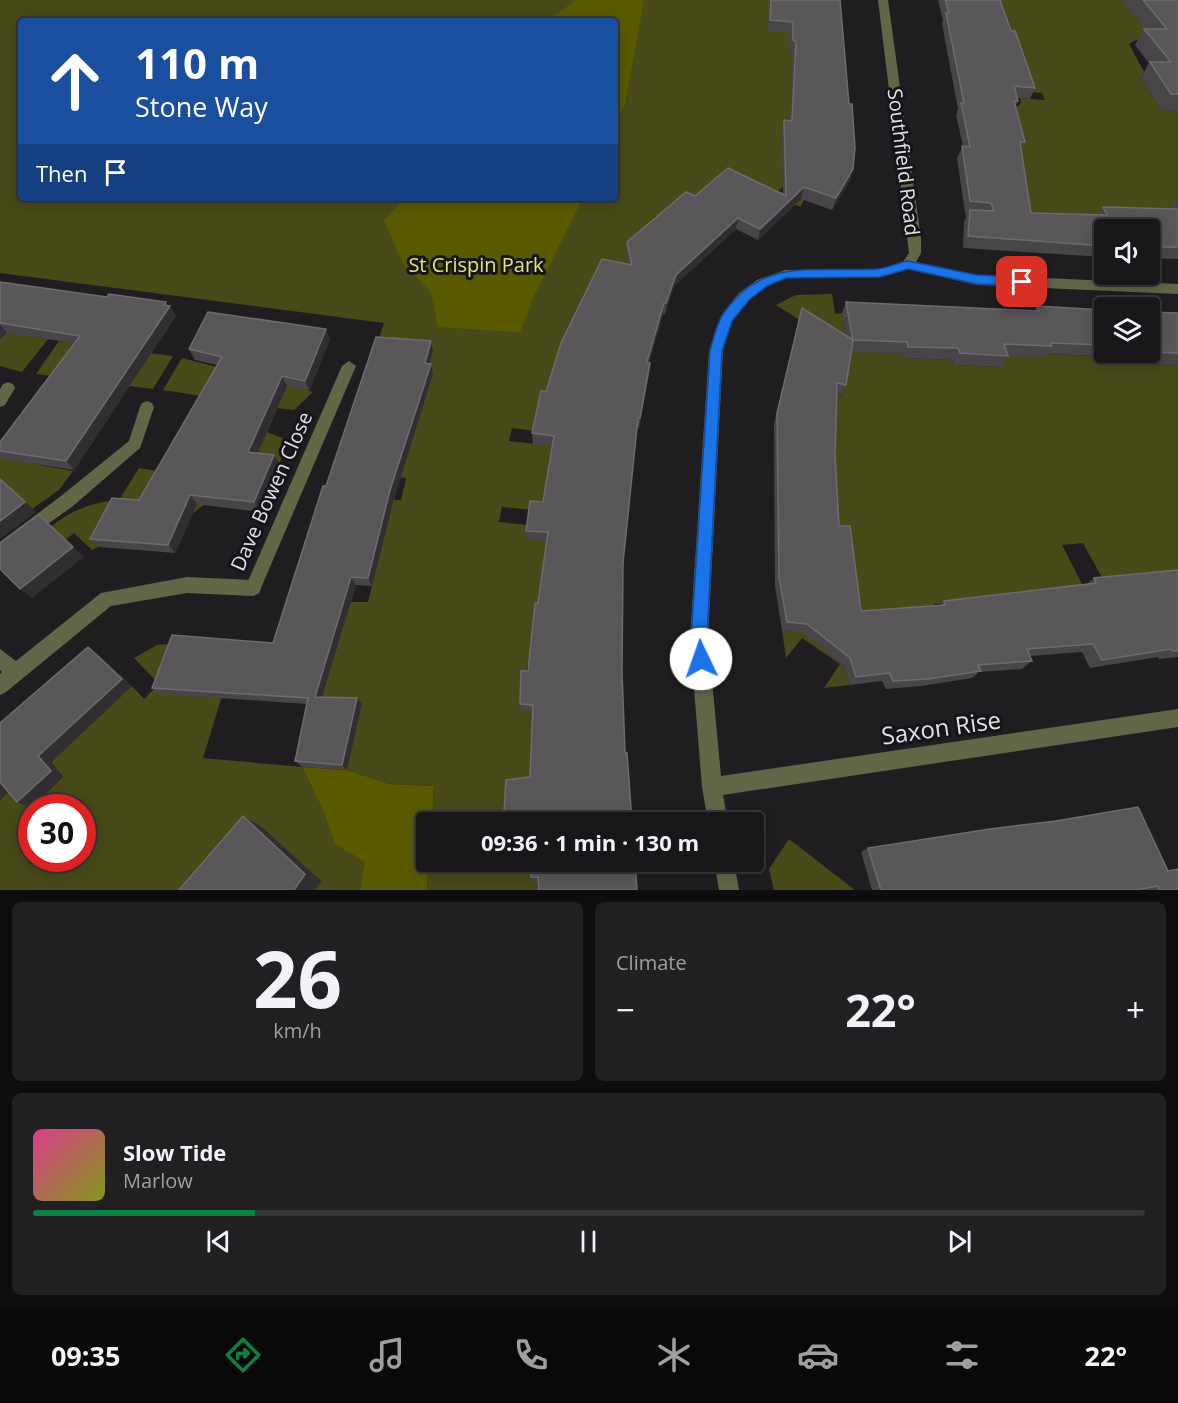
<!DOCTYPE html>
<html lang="en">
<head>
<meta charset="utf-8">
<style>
	body { margin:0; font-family:"Open Sans",sans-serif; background:#211f22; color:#f1f3f6; height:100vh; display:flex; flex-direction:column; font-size:22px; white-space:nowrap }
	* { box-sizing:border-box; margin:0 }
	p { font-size:20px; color:#9f9fa2 }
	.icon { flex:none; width:33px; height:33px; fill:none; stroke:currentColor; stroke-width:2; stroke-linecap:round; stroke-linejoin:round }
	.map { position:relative; height:890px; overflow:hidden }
	.panel { display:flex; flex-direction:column; gap:12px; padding:12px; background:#0d0c0e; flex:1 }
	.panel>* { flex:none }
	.banner { position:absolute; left:18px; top:18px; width:600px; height:183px; border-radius:6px; box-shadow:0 3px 15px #0003,0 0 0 2px #363538; background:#1a4fa0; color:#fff; overflow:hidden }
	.fabs { position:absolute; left:1094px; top:219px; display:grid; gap:12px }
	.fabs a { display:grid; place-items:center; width:66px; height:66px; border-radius:6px; background:#181619; box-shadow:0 3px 15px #0003,0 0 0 2px #363538; font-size:30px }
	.speed { position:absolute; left:18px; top:794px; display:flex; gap:12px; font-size:30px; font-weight:700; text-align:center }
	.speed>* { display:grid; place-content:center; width:78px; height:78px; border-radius:50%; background:#181619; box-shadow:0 3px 15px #0003,0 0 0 2px #363538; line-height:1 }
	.speed .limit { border:9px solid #d22; background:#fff; color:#111 }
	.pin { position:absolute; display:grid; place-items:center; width:51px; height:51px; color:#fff; margin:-26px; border-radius:12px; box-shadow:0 3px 9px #0006 }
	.me { position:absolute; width:66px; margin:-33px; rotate:357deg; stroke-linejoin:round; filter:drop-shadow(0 0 4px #0008) }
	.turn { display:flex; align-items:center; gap:21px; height:126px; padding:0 18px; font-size:27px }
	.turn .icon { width:78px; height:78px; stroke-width:2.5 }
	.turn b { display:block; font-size:42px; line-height:51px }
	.then { display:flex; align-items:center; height:57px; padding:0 18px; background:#0003; gap:12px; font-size:22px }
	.big { font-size:45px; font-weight:700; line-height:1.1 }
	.panel .tile { flex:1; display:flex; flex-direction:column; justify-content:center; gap:9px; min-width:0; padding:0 21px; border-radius:9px; background:#211f22 }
	.panel .dial { align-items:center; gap:0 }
	.dial b { font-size:78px; line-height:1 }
	.song { display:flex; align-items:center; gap:18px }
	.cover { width:72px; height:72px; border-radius:9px; background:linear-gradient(135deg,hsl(330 70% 55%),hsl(70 70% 35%)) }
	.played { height:6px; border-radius:3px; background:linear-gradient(90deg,#0b8043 20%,#363538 20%) }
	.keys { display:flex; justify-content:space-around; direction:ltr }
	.heat { display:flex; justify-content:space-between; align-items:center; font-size:33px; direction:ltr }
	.panel .tiles { flex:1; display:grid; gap:12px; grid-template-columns:1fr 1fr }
	.tile:last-child { grid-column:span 2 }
	.trip { position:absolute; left:416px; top:812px; width:348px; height:60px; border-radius:6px; background:#181619; box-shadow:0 3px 15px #0003,0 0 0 2px #363538; font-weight:700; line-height:60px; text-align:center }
	.tabs { display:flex; height:96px; justify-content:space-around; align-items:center; background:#0a090a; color:#9f9fa2 }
	.tabs .icon { width:42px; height:42px }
	.tabs .active { color:#0b8043 }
	.tabs b { font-size:27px; color:#f1f3f6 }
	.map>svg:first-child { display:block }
</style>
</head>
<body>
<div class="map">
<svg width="1178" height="890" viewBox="0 0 1178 890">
	<rect width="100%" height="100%" fill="#201d21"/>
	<g fill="#484919" fill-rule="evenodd">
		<path d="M0,0H781L800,34L796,55L798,112L786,182L779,191L804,200L800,207L775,195L626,250L627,256L649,269L536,431L512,428L509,441L562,447L544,511L502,507L499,522L529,525L570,542L523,679L554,711L531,783L506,818L432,822L434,786L390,784L347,770L361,705L314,704L351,602H368L384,536L375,499L401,500L406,478L374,475L376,347L384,323L0,273ZM21,21H615V198H21Z"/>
		<path d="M970,0H1141L1178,39L1136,40L1129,44L1144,72L1141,78L1161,110L1178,111V215L971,230L965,213L993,215L1011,106H1018L1021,103L1020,98L1045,100L1042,93L1029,92Z"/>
		<path d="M832,294L835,314L842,313L848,347H871L873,352L902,353L903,358L952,360L954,365L1000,367L997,356L1043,354L1125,357L1129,363L1178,365V578L1105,583L1083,543L1062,545L1086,592L934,604L941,621L841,657L850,685L824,688L840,664L802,638L786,658L782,630L820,633L835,535L831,466L836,395L842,396L844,382L825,336L776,305L796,295Z"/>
		<path d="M0,331L48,339L22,372L0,366Z"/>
		<path d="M59,341L173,356L153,389L36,374Z"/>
		<path d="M182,358L313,392L294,410L243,404L267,432L285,439L280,464L225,459L204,505L193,513L120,507L100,546L92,550L74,533L48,554L34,540C65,515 79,504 119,500L139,468L170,473L209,397L163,390Z"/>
		<path d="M0,445L47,453L39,465L73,471L59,490L32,509L15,493L0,502Z"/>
		<path d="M180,643L222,696L203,758L302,767L323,811L335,844L364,862L360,890H315L321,881L261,828L208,890H0V800L13,787L31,807L63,777L51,762L132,686L144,699L159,684L134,658L157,645ZM32,807H82V858H32Z"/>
		<path d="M789,839L855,890H774L769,869Z"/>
		<path d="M429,861H533L564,880L565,890H427Z"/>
	</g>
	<g fill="#595a00">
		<path d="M576,0H644L625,103L615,126V21H547Z"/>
		<path d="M405,198H583L534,296L520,332L438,327L431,292L403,264L384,220Z"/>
		<path d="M302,767L347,770L390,784L434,786L432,822H426V861H429L427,890H360L364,862L335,844L323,811Z"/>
	</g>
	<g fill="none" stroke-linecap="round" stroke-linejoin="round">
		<g fill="#636547" fill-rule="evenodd">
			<path d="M349,361L356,366L261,588L259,593L253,596L247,593L245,588L342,366Z"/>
			<path d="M8,382L13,384L15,388L5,405L0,407V389L3,384Z"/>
			<path d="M147,401L152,403L154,407L140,448L73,506L0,558V542L61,496L129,441L140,407L142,403Z"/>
		</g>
		<g fill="#636547" fill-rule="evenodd">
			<path d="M878,0H888L921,239V253L916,262L977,275L1178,284V294L977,285L908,269L880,277L786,278L767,286L749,299L732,321L723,351L708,638L721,776L1178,709V727L723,795L728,822H708L702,787L690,638L709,351L721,316L739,293L757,280L785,270L880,269L903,262L909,253Z"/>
			<path d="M187,577L253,580L259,583L261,588L259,593L253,596L187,593L111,606L6,692L0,695V674L2,672L0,670V649L16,661L101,593Z"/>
			<path d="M714,861H734L739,890H719Z"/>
		</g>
	</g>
	<g fill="#484549">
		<path d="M769,0H840L853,169L850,180L832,210L801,199L758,240L736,229L674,286L665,314H663L649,363H650L649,374L639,428H637L623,565L622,672L504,813L530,777L533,711H521L520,704L528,671L547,541L527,540L526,531L543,502L552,446L533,444L532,433L546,392L629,264L626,253L627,242L695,196L783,194L782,131L784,120L790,121L793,54L790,52L791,33L768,31Z"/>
		<path d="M938,0H1000L1011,31L1035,88L1030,99L1017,98L1018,101L1015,107L1025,142L1021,150L1031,213L1098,215L1103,207L1170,209L1175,202L1178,203V259L1149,258V230H1104V257L963,248L964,222L968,213H965L957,158L963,146L956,115L958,109L942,24L943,20Z"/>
		<path d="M1122,0H1178V111L1161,110L1141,78L1149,63L1135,45L1144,29H1145Z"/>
		<path d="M0,282L107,297L166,302L168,306H170L176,316L74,470L3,459L0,456V442L74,343L7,333L0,339Z"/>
		<path d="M846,302L1034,311L1037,306L1104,310V352H1149L1178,313V365L1128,363L1126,357L1047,354L1044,357L1008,356L1001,367L954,365L952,360L903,358L902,353L851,352L846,385L841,396L837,395L835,456L839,526L861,611L940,606L944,601L1087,584L1094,578L1178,570V657L1159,659L1158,657L1090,668L1082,652L1030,656L1032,661L1022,669L979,672L972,678L921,686L886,689L882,681L850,685L844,666L802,632L782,630L775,586L774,424L802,308L846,335L842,313Z"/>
		<path d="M326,329L330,339L309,391L287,386L258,453L280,464L260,512L197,504L175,553L100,547L90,539L139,500L217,365L195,360L189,349Z"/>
		<path d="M431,341L433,351L430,364L433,374L394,499L372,586L356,585L322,698L362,704L347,770L302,767L295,761L307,704L161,694L152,688L273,643L326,486Z"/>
		<path d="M990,829L1178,890H872L861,852L868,848Z"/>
		<path d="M635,861L538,881H533L531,877Z"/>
	</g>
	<g fill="#312e32">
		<path d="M853,169L850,180L832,210L836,198Z"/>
		<path d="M804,187L801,199L758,240L760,229Z"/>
		<path d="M738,218L736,229L674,286L665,314L666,303L676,275Z"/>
		<path d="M166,302L169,308L170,306L176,316L74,470L66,461Z"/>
		<path d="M664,303L663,314L646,373L647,362Z"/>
		<path d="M0,325L7,333L0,339Z"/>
		<path d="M326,329L330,339L309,391L305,381Z"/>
		<path d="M431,341L433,351L427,374L425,363Z"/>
		<path d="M650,363L649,374L639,428L640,418Z"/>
		<path d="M431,364L433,374L394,499L372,586L368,578L390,490Z"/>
		<path d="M282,376L287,386L254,462L248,452Z"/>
		<path d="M274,455L280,464L260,512L254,502Z"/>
		<path d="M0,479L36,512L0,539Z"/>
		<path d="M190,495L197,504L175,553L168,545Z"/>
		<path d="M39,515L84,557L32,598L20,589Z"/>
		<path d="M351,577L356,585L320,704L315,697Z"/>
		<path d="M88,647L98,654L132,686L51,762L63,777L30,807L17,802Z"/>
		<path d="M357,698L362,704L347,770L342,765Z"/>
		<path d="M0,782L13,787L0,800Z"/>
		<path d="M243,816L262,827L321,881L315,890H294Z"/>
	</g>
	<g fill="#585659" stroke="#6e6b6f" stroke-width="1.5">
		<path d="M771,0H840L849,104H852L855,148L853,169L836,198L804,187L760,229L738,218L676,275L666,303H664L647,362L650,363L640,418H638L623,563L622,672L625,752L627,753L632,822H455L456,814L504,813L506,780L530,777L533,705L520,704L521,671H528L535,603H538L548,532L526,531L530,501L543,502L554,436L532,433L541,391L546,392L561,343L602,259L632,265L627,242L686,192L695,196L728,168L786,196L784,120L792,121L796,42L793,40V22L770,20Z"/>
		<path d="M945,0H1000L1011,31H1015L1035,88L1014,86L1018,101H1014L1025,142H1020L1031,213L1107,215L1103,207L1178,209V247H1149V230H1104V246L968,236L970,210L994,211L991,203L970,201L962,146L970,147L961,103H964L946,13H949Z"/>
		<path d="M1143,0H1178V94H1171L1150,62H1171L1144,29H1167Z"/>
		<path d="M0,282L107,297L109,294L166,302L164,305L170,306L66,461L0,451V442L80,336L0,323Z"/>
		<path d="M846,302L1039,311L1037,306L1104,310V345L1051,343L1052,346L1004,344L1008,356L960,353L958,348L908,347L907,342L853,340L846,385L837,383L835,456L839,526H850L861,611L945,605L944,601L1096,583L1094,578L1178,570V651H1172L1171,649L1102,660L1093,644L1027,649L1032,661L978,665L981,671L928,679L893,681L889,673L856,677L850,658L807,624L787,622L779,577L777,413L802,308L853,340Z"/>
		<path d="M208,312L326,329L305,381L282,376L248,452L274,455L254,502L190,495L168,545L90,539L112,498L139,500L222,357L189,349Z"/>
		<path d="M1149,312L1178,313V353L1149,352Z"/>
		<path d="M376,337L431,341L425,363L431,364L390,490L368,578L351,577L315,697L357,698L342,765L295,761L308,698L152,688L172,635L273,643L323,486H326Z"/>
		<path d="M0,479L25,502L0,521Z"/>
		<path d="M39,515L73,547L20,589L0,569V543Z"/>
		<path d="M88,647L122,679L38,756L51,771L17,802L0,782V723Z"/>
		<path d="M1138,807L1168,871L1178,869V890H1159L1158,886L1136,890H881L868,848L990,829L1056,821Z"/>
		<path d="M243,816L305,874L294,890H179Z"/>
		<path d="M532,861H635L637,890H539L538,877H531Z"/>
	</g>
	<path fill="#1a73e8" stroke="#114b97" stroke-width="1.5" d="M908,261L977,275L1022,277L1028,282L1022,286L977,284L908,269L880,277L786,278L767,286L749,300L732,321L722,351L707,638L709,659L707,665L701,667L695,665L691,638L710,351C713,340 716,326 722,316C761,255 816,273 877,269C887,268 898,263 908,261Z"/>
	<g text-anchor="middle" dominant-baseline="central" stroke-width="6" stroke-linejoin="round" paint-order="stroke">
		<g font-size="20" fill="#e3e1e4" stroke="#161418">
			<text transform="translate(904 162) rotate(83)">Southfield Road</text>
			<text transform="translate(271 491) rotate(-66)">Dave Bowen Close</text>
		</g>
		<g font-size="20" fill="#e1e67c" stroke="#161418">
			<text x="476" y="264">St Crispin Park</text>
		</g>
		<g font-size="24" fill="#e3e1e4" stroke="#161418">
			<text transform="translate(941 727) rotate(-8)">Saxon Rise</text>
		</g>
	</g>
</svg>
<div class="fabs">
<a><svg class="icon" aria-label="sound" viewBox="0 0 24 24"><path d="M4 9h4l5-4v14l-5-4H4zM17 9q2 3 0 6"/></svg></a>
<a><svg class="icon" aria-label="layers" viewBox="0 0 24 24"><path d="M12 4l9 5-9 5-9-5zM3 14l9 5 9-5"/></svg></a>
</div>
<div class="speed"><div class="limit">30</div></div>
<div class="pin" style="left:1022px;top:282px;background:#d93025"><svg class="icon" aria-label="arrive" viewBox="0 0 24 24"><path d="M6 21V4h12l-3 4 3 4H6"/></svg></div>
<svg class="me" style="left:701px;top:659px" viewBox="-20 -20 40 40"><circle r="19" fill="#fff"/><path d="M0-13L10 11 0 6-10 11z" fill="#1a73e8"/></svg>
<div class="trip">09:36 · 1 min · 130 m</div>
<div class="banner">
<div class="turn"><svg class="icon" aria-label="ahead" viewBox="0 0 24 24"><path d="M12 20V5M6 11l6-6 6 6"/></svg><div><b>110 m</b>Stone Way</div></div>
<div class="then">Then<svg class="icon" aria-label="arrive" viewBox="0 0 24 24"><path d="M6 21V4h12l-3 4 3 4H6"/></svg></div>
</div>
</div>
<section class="panel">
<div class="tiles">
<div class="tile dial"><b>26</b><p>km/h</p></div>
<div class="tile"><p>Climate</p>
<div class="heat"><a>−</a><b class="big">22°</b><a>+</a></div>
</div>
<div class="tile">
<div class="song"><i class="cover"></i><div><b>Slow Tide</b><p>Marlow</p></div></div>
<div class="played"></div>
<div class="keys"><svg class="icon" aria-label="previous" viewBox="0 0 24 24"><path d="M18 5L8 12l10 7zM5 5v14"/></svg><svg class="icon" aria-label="pause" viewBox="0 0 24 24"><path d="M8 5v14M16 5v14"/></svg><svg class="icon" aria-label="next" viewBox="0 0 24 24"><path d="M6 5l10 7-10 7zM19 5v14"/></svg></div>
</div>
</div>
</section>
<nav class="tabs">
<b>09:35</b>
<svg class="icon active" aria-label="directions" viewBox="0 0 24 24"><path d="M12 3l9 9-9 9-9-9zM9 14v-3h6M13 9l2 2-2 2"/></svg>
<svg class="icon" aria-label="music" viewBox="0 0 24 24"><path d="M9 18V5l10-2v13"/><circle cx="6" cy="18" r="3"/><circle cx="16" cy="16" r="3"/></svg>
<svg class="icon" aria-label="phone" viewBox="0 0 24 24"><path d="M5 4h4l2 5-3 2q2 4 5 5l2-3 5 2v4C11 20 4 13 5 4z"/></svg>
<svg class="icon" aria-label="climate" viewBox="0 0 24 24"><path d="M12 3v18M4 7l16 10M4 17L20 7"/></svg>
<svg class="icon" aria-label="car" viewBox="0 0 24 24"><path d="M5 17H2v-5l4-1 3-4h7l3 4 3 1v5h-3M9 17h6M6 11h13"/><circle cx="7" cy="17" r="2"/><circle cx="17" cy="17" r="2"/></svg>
<svg class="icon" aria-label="filters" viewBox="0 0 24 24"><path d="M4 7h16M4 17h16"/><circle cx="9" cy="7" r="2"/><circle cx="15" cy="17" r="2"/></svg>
<b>22°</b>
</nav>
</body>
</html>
